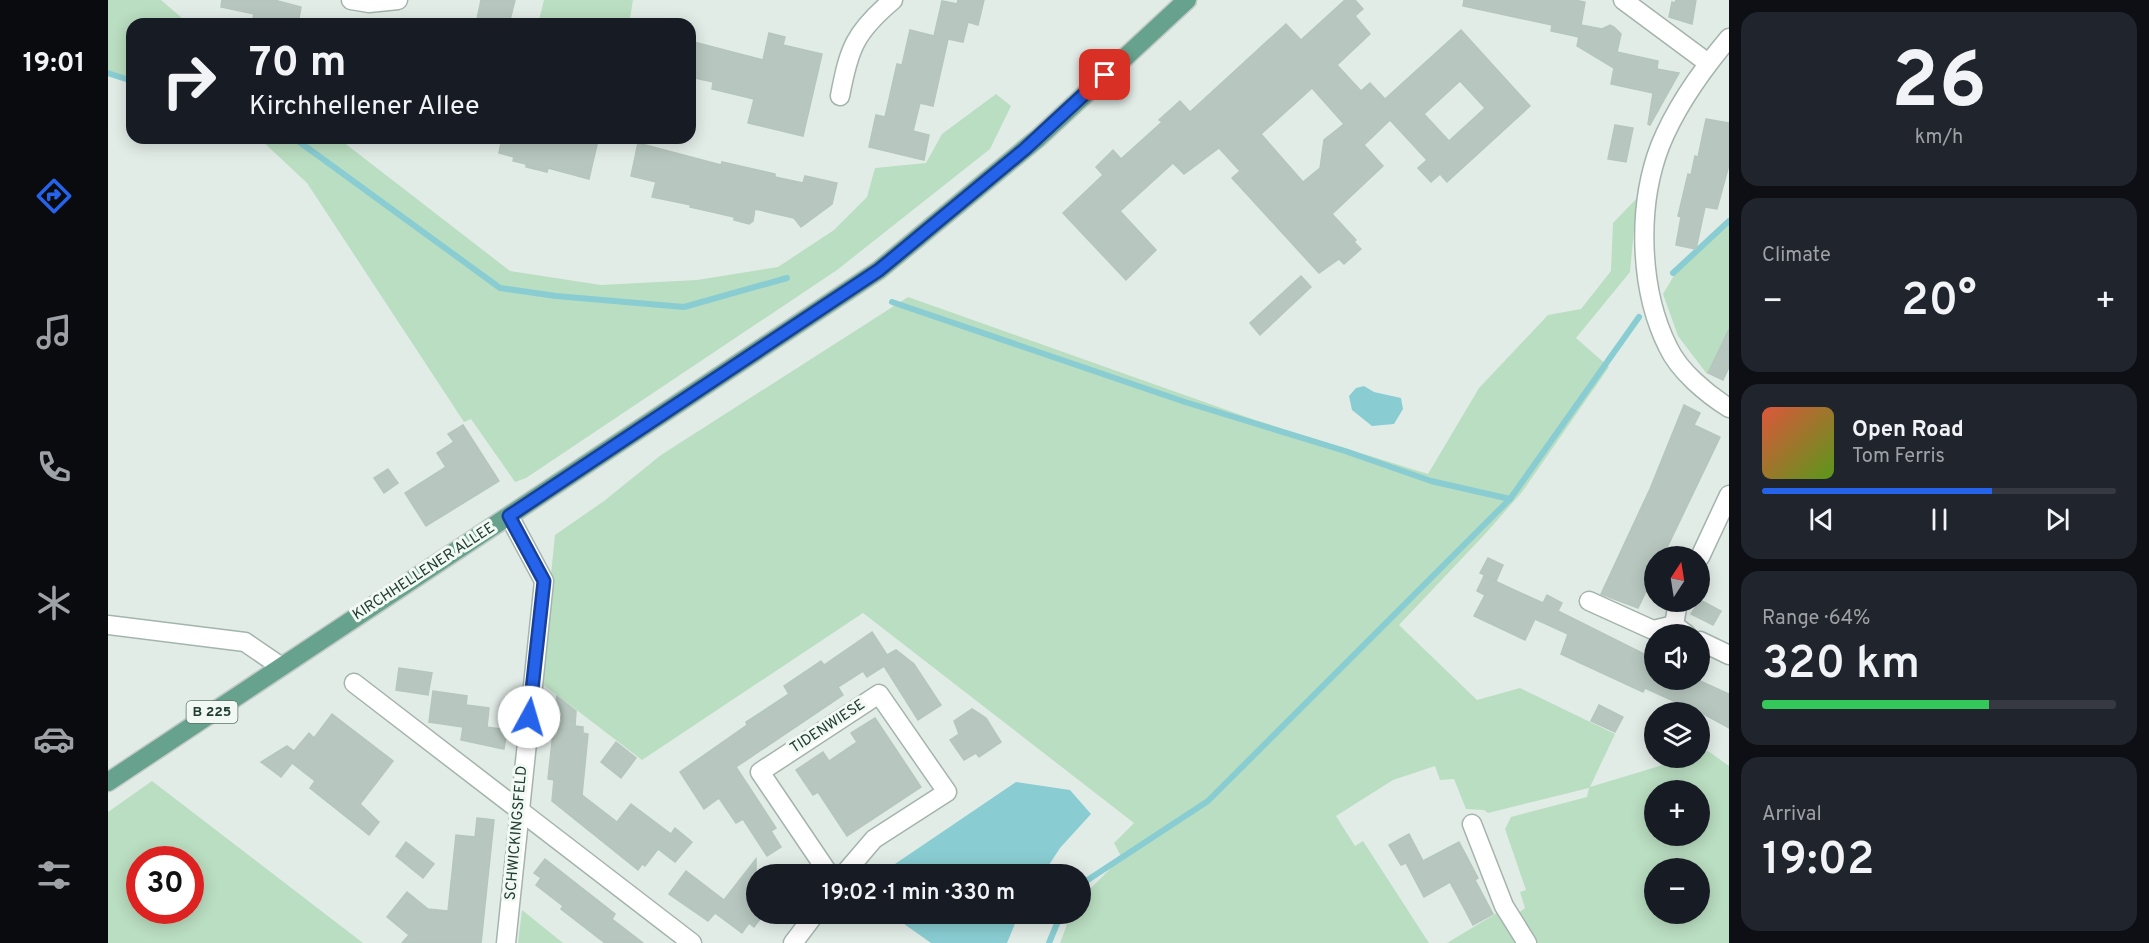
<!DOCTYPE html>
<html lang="en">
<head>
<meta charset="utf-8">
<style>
	body { margin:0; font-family:Overpass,sans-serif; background:#20242c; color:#f1f3f6; height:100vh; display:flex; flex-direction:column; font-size:22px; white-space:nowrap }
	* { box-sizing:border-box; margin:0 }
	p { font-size:20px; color:#9ea1a6 }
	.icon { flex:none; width:33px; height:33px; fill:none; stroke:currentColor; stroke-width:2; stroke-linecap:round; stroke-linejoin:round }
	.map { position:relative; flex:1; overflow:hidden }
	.details { display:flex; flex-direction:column; gap:12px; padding:12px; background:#0d0f14; width:420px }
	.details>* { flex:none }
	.hud { position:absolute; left:18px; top:18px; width:570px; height:126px; border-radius:18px; box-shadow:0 3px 15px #0003; background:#171b24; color:#f1f3f6; overflow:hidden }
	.needle { width:39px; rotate:12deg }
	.buttons { position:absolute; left:1536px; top:546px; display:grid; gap:12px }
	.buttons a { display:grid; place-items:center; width:66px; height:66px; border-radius:50%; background:#171b24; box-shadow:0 3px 15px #0003; font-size:30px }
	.speed { position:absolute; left:18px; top:846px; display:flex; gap:12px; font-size:30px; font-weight:700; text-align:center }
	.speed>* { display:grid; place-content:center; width:78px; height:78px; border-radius:50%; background:#171b24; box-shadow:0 3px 15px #0003; line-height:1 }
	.speed .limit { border:9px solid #d22; background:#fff; color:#111 }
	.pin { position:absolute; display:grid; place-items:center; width:51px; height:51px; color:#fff; margin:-26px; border-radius:12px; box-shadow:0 3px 9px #0006 }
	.me { position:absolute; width:66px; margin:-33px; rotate:6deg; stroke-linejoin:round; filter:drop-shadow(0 0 4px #0008) }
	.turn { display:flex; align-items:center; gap:21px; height:126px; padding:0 24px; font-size:27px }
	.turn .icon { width:78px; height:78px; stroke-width:2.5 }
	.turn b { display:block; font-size:42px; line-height:51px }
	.big { font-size:45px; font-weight:600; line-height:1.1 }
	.details .card { flex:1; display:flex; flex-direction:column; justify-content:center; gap:9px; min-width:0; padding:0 21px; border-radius:18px; background:#20242c }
	.details .dial { align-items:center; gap:0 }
	.dial b { font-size:78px; line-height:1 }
	.song { display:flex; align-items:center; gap:18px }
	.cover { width:72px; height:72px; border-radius:9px; background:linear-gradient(135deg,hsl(10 70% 55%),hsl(90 70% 35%)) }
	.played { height:6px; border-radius:3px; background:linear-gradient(90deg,#2563eb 65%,#363941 65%) }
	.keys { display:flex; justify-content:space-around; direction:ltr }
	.heat { display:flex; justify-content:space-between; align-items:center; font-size:33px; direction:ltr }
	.charge { height:9px; border-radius:4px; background:linear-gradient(90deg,#34c759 64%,#363941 0) }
	.trip { position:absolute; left:638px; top:864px; width:345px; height:60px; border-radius:30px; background:#171b24; box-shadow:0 3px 15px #0003; font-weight:600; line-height:60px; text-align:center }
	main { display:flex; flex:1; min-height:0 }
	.tab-bar { display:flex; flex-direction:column; width:108px; justify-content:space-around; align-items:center; background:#090b0e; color:#9ea1a6 }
	.tab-bar .icon { width:42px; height:42px }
	.tab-bar .current { color:#2563eb }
	.tab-bar b { font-size:27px; color:#f1f3f6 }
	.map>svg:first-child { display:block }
</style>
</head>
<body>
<main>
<nav class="tab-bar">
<b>19:01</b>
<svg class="icon current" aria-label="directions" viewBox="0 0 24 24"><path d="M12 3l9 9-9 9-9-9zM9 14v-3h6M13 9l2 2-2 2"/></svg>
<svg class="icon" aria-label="music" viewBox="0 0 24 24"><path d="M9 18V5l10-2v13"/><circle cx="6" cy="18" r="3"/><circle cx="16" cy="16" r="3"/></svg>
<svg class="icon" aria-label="phone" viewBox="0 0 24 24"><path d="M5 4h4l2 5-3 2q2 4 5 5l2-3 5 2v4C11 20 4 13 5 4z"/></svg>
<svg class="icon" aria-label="climate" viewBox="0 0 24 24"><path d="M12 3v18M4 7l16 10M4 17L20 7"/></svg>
<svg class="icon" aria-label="car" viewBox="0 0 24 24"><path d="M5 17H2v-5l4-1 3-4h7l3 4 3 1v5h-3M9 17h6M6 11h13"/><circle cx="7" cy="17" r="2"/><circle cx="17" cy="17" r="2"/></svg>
<svg class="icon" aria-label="filters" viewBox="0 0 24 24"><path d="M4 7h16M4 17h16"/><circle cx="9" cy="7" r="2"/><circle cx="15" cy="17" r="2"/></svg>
</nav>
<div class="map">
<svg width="1621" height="943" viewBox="0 0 1621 943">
	<rect width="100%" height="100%" fill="#e2ece7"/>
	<g fill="#badec1" fill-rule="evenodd">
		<path d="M0,0H53L81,24H24V79L0,70Z"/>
		<path d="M436,0H525L521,24H430Z"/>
		<path d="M888,94L903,106L882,149L729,270L418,478L407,482L363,419L356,422L199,183L151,138H230L402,271L493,285L589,280L670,267L726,230L759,197L767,168L818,163L834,134Z"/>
		<path d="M1529,198L1522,272L1468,338L1501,367L1414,492L1378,533L1291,625L1369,700L1412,688L1507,734L1482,787L1578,758H1592V753L1600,751L1621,766V943H1423L1408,915L1417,908L1412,892L1418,890L1397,829L1403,817L1479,797L1481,788L1380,813L1376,810L1358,809L1346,779L1332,780L1327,766L1285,780L1228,816L1247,846L1255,841L1321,943H952L963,914H972V899L1004,867L1015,860L1006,843L1026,823L755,613L534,760L432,682L447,535L496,501L553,455L800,297L1147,420L1320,474L1371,388L1440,315L1473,309L1503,271L1505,223ZM1546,790H1592V836H1546ZM1546,868H1592V914H1546Z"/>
		<path d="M1621,224V340L1616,338L1599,374L1570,336L1555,294L1567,274Z"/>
		<path d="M44,781L255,943H0V812ZM32,860H82V910H32Z"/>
		<path d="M414,910L455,943H410Z"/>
		<path d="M1392,911L1413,943H1339Z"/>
	</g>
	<g fill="#89cdd2">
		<path d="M1256,386L1266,392L1293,398L1295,409L1286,424L1264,426L1244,410L1241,396L1248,388Z"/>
		<path d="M908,782L962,790L983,814L952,848L935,874H781L784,866Z"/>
		<path d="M782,914H911L899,943H823Z"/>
	</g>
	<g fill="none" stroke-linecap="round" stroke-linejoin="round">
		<g stroke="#89cdd2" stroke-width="6">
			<path d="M0,73L24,81"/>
			<path d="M186,138L392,288L448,296L576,307L679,278"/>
			<path d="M1565,273L1621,221"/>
			<path d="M784,302L1077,402L1237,451L1323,481L1402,499L1531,317"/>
			<path d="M972,885L1100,801L1402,499"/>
			<path d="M941,943L953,914"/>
		</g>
	</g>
	<g fill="#b7c7bf" stroke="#b4c6bd" stroke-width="1.5" fill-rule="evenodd">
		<path d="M114,0H166L193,7L190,24H144L146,14L113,7Z"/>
		<path d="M373,0H407L401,24H368Z"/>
		<path d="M850,0H876L870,25L860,22L855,42L840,39L825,106L812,103L805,131L821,135L816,160L761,147L768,115L777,117L789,64L794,65L802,30L826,36L834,1L849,4Z"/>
		<path d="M1237,0H1247L1255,9L1247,16L1262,34L1229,65L1253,91L1262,83L1277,99L1353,30L1422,106L1339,182L1332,174L1323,182L1310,168L1319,160L1282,120L1256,145L1275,166L1224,214L1248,240L1246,242L1253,249L1236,264L1231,259L1211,273L1124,178L1132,171L1111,148L1076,174L1065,163L1012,211L1048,250L1018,280L955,213L995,175L988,167L1005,150L1013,159L1054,122L1051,120L1072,101L1082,112L1178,24L1193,40ZM1352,81L1377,108L1341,141L1316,114ZM1204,88L1236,124L1216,140L1212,168L1195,182L1153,134Z"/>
		<path d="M1356,0H1466L1477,2L1473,25L1494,29L1502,25L1506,27L1513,34L1509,52L1550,61L1549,69L1571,73L1542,125L1540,124L1545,93L1503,84L1506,68L1469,46L1471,37L1443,31L1444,25L1355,6Z"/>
		<path d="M1568,0H1588L1584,24L1561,17L1564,2L1567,3Z"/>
		<path d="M661,33L677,37L675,45L714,54L695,136L640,123L646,99L604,89L605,82L582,77V41L655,60Z"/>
		<path d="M1598,119L1621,123V165L1609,209L1597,207L1588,249L1568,245L1573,217L1570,216L1580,174L1583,175L1587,156L1590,157Z"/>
		<path d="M1507,125L1525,128L1518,162L1500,159Z"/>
		<path d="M394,138L490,140L481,179L440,168L439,172L418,167V164L405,161L406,157L391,153Z"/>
		<path d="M530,143L613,165L614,162L667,174V177L695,183L697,176L729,183L724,204L693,227L686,218L647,209L645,221L641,224L626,220V217L582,207L583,205L544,197L548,182L523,176Z"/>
		<path d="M1193,276L1203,287L1152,335L1142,323Z"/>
		<path d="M1621,329V367L1615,380L1600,373Z"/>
		<path d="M1576,405L1592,413L1586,425L1612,437L1555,556H1546V574L1530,608L1493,594L1542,489Z"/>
		<path d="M355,425L391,481L318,526L297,493L338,467L329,453L346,442L340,434Z"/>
		<path d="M280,469L290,483L276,493L266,478Z"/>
		<path d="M1380,558L1395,565L1388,581L1372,573Z"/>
		<path d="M1376,576L1435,603L1439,595L1454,603L1450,611L1546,659V680H1590L1621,694V728L1592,712H1563L1568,702L1537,688L1535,692L1453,654L1460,634L1427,619L1417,640L1366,616L1377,595L1369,591Z"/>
		<path d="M1592,600L1613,611L1605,625L1583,614Z"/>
		<path d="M764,632L779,655L788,650L806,664L833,705L810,720L776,666L759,677L755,671L730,687L735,695L628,767L668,828L663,831L673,847L659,856L635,819L628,823L611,798L596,809L572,772L639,725L638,722L681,694L676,686L713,661L716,665Z"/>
		<path d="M291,668L324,673L320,695L288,690Z"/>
		<path d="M325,691L359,696L358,705L381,708L379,727L399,730L396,749L353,740L355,727L321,722Z"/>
		<path d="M449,696L468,711L467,726L475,727V733L480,734L474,795L509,822L523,804L563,834L567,828L584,842L567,862L550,849L537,866L534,864L530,870L444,801L446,780L440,779Z"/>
		<path d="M1491,705L1515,717L1507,732L1483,721Z"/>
		<path d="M864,709L878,718L893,742L871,757L868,753L856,760L842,740L851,734L846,721Z"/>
		<path d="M224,714L285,761L252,804L271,822L261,835L202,788L207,781L184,763L173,777L153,762L179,746L186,751L201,733L206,738Z"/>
		<path d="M767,718L813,787L739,836L710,792L705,795L688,770L715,752L721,761L749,742L743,733Z"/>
		<path d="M508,742L528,758L513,778L493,762Z"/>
		<path d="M369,818L386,820L373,943H294L301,935L279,917L299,892L320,909L340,911L348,835L367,837Z"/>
		<path d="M1301,834L1315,861L1351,842L1370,878L1367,880L1385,914L1365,925L1342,882L1316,897L1298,863L1293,865L1281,845Z"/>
		<path d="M298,842L326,864L315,878L288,856Z"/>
		<path d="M437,859L507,914L504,919L535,943H497L453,909L455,906L428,885L433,878L426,873Z"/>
		<path d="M648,859V914L655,915L646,927L641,923L634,933L607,913L600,921L561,894L578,871L616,900Z"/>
	</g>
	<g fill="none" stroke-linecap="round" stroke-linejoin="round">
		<defs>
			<g id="minor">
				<path d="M243,0L261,3L290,0"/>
				<path d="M1515,0L1600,63"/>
				<path d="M1621,38C1594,70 1568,106 1552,146C1529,206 1531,289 1560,347C1571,371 1599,394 1621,408"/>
				<path d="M732,96C741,48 747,32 785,0"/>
				<path d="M1592,557L1621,495"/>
				<path d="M1481,601L1545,630L1566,625"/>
				<path d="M1570,602L1566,625L1578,634"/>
				<path d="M0,625L137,642L172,666"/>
				<path d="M1592,641L1621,655"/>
				<path d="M246,683L584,943"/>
				<path d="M1364,824L1396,906L1419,943"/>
				<path d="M721,874L652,772L771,694L839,792L766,839L736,874"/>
				<path d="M398,943L436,581L401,516"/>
				<path d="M685,943L707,914"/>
			</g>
			<path id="major" d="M0,782L771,270L930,138L1079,0"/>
		</defs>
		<use href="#minor" stroke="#a4b4ad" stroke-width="21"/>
		<use href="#major" stroke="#c1c9c6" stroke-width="21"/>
		<use href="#minor" stroke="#fff" stroke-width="18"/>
		<use href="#major" stroke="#66a28d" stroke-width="18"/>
	</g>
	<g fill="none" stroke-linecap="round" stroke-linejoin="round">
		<defs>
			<path id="route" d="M421,717L436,581L401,516L771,270L917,149L997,75"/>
		</defs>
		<use href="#route" stroke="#184099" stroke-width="15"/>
		<use href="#route" stroke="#2563eb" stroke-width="10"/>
	</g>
	<g text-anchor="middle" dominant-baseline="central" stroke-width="6" stroke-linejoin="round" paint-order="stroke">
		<rect fill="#f2f9f5" stroke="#60756d" stroke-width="1.5" x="78.5" y="701" width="51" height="22" rx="4.5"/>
		<g font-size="14" font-weight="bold" fill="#213d33">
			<text x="104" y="712">B 225</text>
		</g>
		<g font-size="15" fill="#213d33" stroke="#f2f9f5">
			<text transform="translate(316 572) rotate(-33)">KIRCHHELLENER ALLEE</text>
			<text transform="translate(720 727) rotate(-33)">TIDENWIESE</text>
			<text transform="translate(409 833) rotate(-85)">SCHWICKINGSFELD</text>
		</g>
	</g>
</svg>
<div class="buttons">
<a><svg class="needle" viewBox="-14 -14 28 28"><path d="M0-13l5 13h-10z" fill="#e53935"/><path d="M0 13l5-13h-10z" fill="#9ea1a6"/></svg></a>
<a><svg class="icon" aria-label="sound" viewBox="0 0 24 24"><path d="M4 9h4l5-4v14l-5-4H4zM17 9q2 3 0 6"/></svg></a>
<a><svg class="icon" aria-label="layers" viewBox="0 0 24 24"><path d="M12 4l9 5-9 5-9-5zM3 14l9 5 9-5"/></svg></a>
<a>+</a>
<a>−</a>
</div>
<div class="speed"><div class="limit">30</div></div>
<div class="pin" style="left:997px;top:75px;background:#d93025"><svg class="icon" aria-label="arrive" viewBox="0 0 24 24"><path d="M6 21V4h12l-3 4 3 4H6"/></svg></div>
<svg class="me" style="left:421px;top:717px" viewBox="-20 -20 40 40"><circle r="19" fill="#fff"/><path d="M0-13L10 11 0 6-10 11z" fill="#2563eb"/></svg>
<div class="trip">19:02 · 1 min · 330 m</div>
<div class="hud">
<div class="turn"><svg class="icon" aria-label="right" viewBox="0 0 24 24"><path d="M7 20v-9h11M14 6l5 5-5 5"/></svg><div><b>70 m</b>Kirchhellener Allee</div></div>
</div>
</div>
<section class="details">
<div class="card dial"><b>26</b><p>km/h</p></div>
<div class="card"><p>Climate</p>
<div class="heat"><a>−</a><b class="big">20°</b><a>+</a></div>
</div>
<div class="card">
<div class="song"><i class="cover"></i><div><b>Open Road</b><p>Tom Ferris</p></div></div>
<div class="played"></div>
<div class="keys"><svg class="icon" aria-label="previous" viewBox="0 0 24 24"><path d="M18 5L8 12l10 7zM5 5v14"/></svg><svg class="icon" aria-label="pause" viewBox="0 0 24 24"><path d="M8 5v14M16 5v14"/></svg><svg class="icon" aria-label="next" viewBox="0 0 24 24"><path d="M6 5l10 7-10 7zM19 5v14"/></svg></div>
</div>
<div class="card"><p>Range · 64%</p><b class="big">320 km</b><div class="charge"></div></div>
<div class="card"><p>Arrival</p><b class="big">19:02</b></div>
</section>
</main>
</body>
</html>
